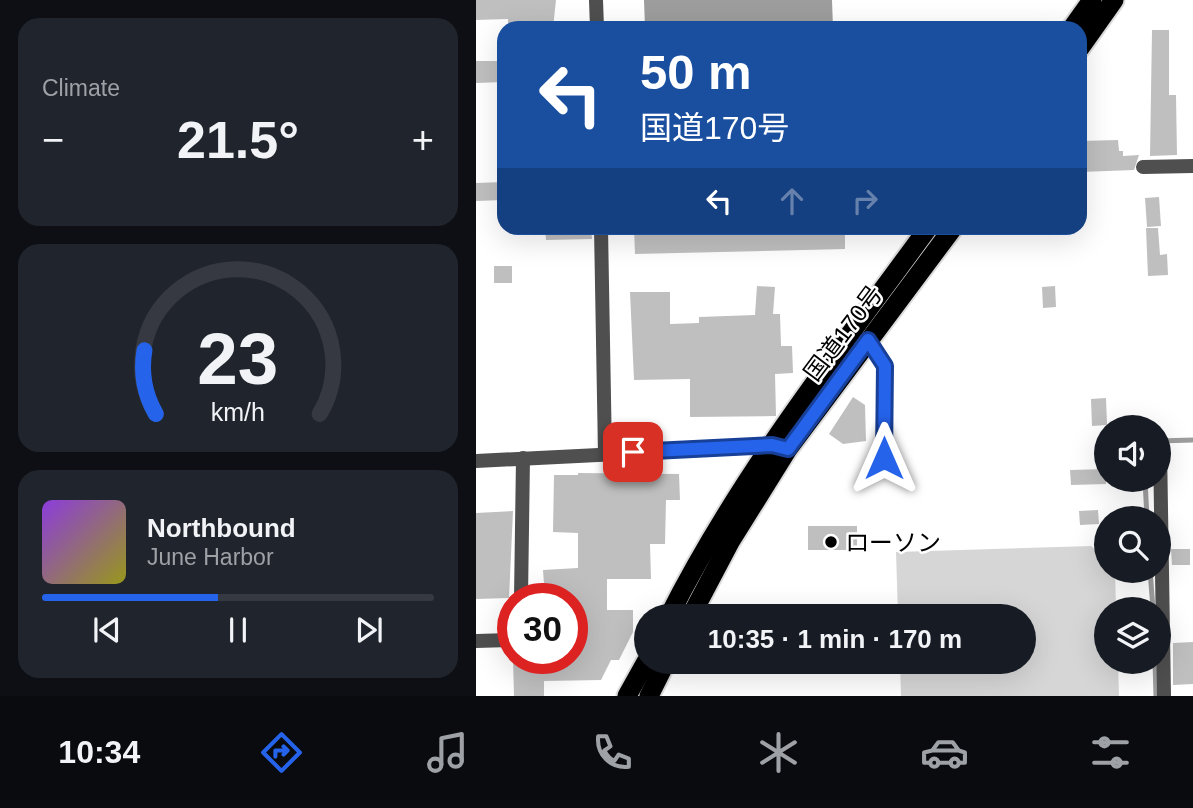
<!DOCTYPE html>
<html lang="en">
<head>
<meta charset="utf-8">
<style>
	body { margin:0; font-family:Helvetica,"Noto Sans JP",sans-serif; background:#20242c; color:#f1f3f6; height:100vh; display:flex; flex-direction:column; font-size:26px; white-space:nowrap }
	* { box-sizing:border-box; margin:0 }
	p { font-size:23px; color:#9ea1a6 }
	.icon { flex:none; width:38px; height:38px; fill:none; stroke:currentColor; stroke-width:2; stroke-linecap:round; stroke-linejoin:round }
	.map { position:relative; flex:1; overflow:hidden }
	.side { display:flex; flex-direction:column; gap:18px; padding:18px; background:#0d0f14; width:476px }
	.side>* { flex:none }
	.guide { position:absolute; left:21px; top:21px; width:590px; height:214px; border-radius:21px; box-shadow:0 7px 28px #0002; background:#1a4fa0; color:#fff; overflow:hidden }
	.fabs { position:absolute; left:618px; top:415px; display:grid; gap:14px }
	.fabs a { display:grid; place-items:center; width:77px; height:77px; border-radius:50%; background:#171b24; box-shadow:0 7px 28px #0002; font-size:35px }
	.speed { position:absolute; left:21px; top:583px; display:flex; gap:14px; font-size:35px; font-weight:700; text-align:center }
	.speed>* { display:grid; place-content:center; width:91px; height:91px; border-radius:50%; background:#171b24; box-shadow:0 7px 28px #0002; line-height:1 }
	.speed .limit { border:10px solid #d22; background:#fff; color:#111 }
	.pin { position:absolute; display:grid; place-items:center; width:60px; height:60px; color:#fff; margin:-30px; border-radius:14px; box-shadow:0 4px 10px #0006 }
	.me { position:absolute; width:77px; margin:-38px; rotate:0deg; stroke-linejoin:round; filter:drop-shadow(0 0 5px #0008) }
	.turn { display:flex; align-items:center; gap:24px; height:147px; padding:0 28px; font-size:32px }
	.turn .icon { width:91px; height:91px; stroke-width:2.5 }
	.turn b { display:block; font-size:49px; line-height:60px }
	.lanes { display:flex; align-items:center; height:66px; padding:0 28px; background:#0003; justify-content:center; gap:35px; direction:ltr }
	.lanes .off { opacity:.35 }
	.big { font-size:52px; font-weight:700; line-height:1.1 }
	.side .tile { flex:1; display:flex; flex-direction:column; justify-content:center; gap:10px; min-width:0; padding:0 24px; border-radius:21px; background:#20242c }
	.side .dial { align-items:center; gap:0 }
	.dial svg { height:182px; overflow:visible; fill:none; stroke:#363941; stroke-width:7; stroke-linecap:round; text-anchor:middle }
	.dial text { fill:#f1f3f6; stroke:none }
	.song { display:flex; align-items:center; gap:21px }
	.cover { width:84px; height:84px; border-radius:10px; background:linear-gradient(135deg,hsl(270 70% 55%),hsl(60 70% 35%)) }
	.played { height:7px; border-radius:4px; background:linear-gradient(90deg,#2563eb 45%,#363941 45%) }
	.keys { display:flex; justify-content:space-around; direction:ltr }
	.heat { display:flex; justify-content:space-between; align-items:center; font-size:38px; direction:ltr }
	.trip { position:absolute; left:158px; top:604px; width:402px; height:70px; border-radius:35px; background:#171b24; box-shadow:0 7px 28px #0002; font-weight:700; line-height:70px; text-align:center }
	.menu { display:flex; height:112px; justify-content:space-around; align-items:center; background:#090b0e; color:#9ea1a6 }
	.menu .icon { width:49px; height:49px }
	.menu .selected { color:#2563eb }
	.menu b { font-size:32px; color:#f1f3f6 }
	main { display:flex; flex:1; min-height:0 }
	.map>svg:first-child { display:block }
</style>
</head>
<body>
<main>
<section class="side">
<div class="tile"><p>Climate</p>
<div class="heat"><a>−</a><b class="big">21.5°</b><a>+</a></div>
</div>
<div class="tile dial"><svg viewBox="0 0 100 80">
<path d="M14 69A42 42 0 1 1 86 69"/>
<path d="M14 69A42 42 0 0 1 9 41" stroke="#2563eb"/>
<text x="50" y="56" font-size="32" font-weight="700">23</text>
<text x="50" y="72" font-size="11">km/h</text>
</svg></div>
<div class="tile">
<div class="song"><i class="cover"></i><div><b>Northbound</b><p>June Harbor</p></div></div>
<div class="played"></div>
<div class="keys"><svg class="icon" aria-label="previous" viewBox="0 0 24 24"><path d="M18 5L8 12l10 7zM5 5v14"/></svg><svg class="icon" aria-label="pause" viewBox="0 0 24 24"><path d="M8 5v14M16 5v14"/></svg><svg class="icon" aria-label="next" viewBox="0 0 24 24"><path d="M6 5l10 7-10 7zM19 5v14"/></svg></div>
</div>
</section>
<div class="map">
<svg width="717" height="696" viewBox="0 0 717 696">
	<rect width="100%" height="100%" fill="#fff"/>
	<path fill="#d6d6d6" d="M615,546L630,558V570L639,571L640,609H630V662H642L643,696H425L424,662H548V616H422L420,552Z"/>
	<path fill="#9d9d9d" d="M168,0H356L357,28H169Z"/>
	<g fill="none" stroke-linecap="round" stroke-linejoin="round">
		<g stroke="#9d9d9d" stroke-width="5">
			<path d="M682,441L717,440"/>
			<path d="M669,480L671,518"/>
			<path d="M674,570L677,609"/>
			<path d="M679,662L680,696"/>
		</g>
	</g>
	<g fill="#bfbfbf">
		<path d="M0,0H80L77,28H32V19L0,20Z"/>
		<path d="M676,30H693V95H700L701,155L674,156Z"/>
		<path d="M0,61H28V82L0,83Z"/>
		<path d="M642,140L643,151H647V156L663,155L658,170L604,172V141Z"/>
		<path d="M28,182V200L0,201V183Z"/>
		<path d="M683,197L685,226L671,227L669,198Z"/>
		<path d="M69,228H115L116,239L70,240Z"/>
		<path d="M158,228H369V249L159,254Z"/>
		<path d="M670,228H682L684,255L691,254L692,275L672,276Z"/>
		<rect x="18" y="266" width="18" height="17"/>
		<path d="M281,286L299,287L297,314H304L305,346H316L317,373L299,374L300,416L214,417V379L158,380L154,292H194V324L223,323V317L279,315Z"/>
		<path d="M579,286L580,307L567,308L566,287Z"/>
		<path d="M377,397L389,405L390,441L367,444L353,434Z"/>
		<path d="M630,398L631,425L616,426L615,399Z"/>
		<path d="M630,469V484L595,485L594,470Z"/>
		<path d="M102,473L203,474L204,500H190L189,544H174L175,579H131V610H157V632L143,660H135L125,680L68,681V696H38L37,658H96V598H69L67,570L102,568V533L77,532L78,475H102Z"/>
		<path d="M622,510L623,524L604,525L603,511Z"/>
		<path d="M37,511L33,598L0,599V513Z"/>
		<rect x="332" y="526" width="49" height="24"/>
		<path d="M695,549H714V565H696Z"/>
		<path d="M717,642V684L697,685V643Z"/>
	</g>
	<g fill="none" stroke-linecap="round" stroke-linejoin="round">
		<defs>
			<g id="trunk">
				<path d="M596,28L616,0"/>
				<path d="M604,48L638,0"/>
				<path d="M193,616C263,477 361,353 452,228"/>
				<path d="M215,616L254,542L312,449L477,228"/>
				<path d="M151,696L170,662"/>
				<path d="M173,696L190,662"/>
			</g>
		</defs>
		<use href="#trunk" stroke="#dbdbdb" stroke-width="23"/>
		<g stroke="#4f4f4f" stroke-width="14">
			<path d="M120,0L121,28"/>
			<path d="M667,167L717,166"/>
			<path d="M125,228L129,454"/>
			<path d="M392,340L409,366L408,458"/>
			<path d="M684,447L688,696"/>
			<path d="M45,598L47,458"/>
			<path d="M0,641L37,640"/>
		</g>
		<path stroke="#4f4f4f" stroke-width="14" d="M0,461L301,446"/>
		<use href="#trunk" stroke="#000" stroke-width="19"/>
	</g>
	<g fill="none" stroke-linecap="round" stroke-linejoin="round">
		<defs>
			<path id="route" d="M157,452L296,445L312,449L392,340L409,366L408,458"/>
		</defs>
		<use href="#route" stroke="#184099" stroke-width="18"/>
		<use href="#route" stroke="#2563eb" stroke-width="12"/>
	</g>
	<circle fill="#000" stroke="#fff" stroke-width="2.5" cx="355" cy="542" r="7"/>
	<g text-anchor="middle" dominant-baseline="central" stroke-width="5" stroke-linejoin="round" paint-order="stroke">
		<g font-size="24" fill="#000" stroke="#fff">
			<text transform="translate(367 333) rotate(-53)">国道170号</text>
		</g>
		<g font-size="24" fill="#000" stroke="#fff" text-anchor="start">
			<text x="369" y="542">ローソン</text>
		</g>
	</g>
</svg>
<div class="fabs">
<a><svg class="icon" aria-label="sound" viewBox="0 0 24 24"><path d="M4 9h4l5-4v14l-5-4H4zM17 9q2 3 0 6"/></svg></a>
<a><svg class="icon" aria-label="search" viewBox="0 0 24 24"><circle cx="10" cy="10" r="6"/><path d="M15 15l6 6"/></svg></a>
<a><svg class="icon" aria-label="layers" viewBox="0 0 24 24"><path d="M12 4l9 5-9 5-9-5zM3 14l9 5 9-5"/></svg></a>
</div>
<div class="speed"><div class="limit">30</div></div>
<div class="pin" style="left:157px;top:452px;background:#d93025"><svg class="icon" aria-label="arrive" viewBox="0 0 24 24"><path d="M6 21V4h12l-3 4 3 4H6"/></svg></div>
<svg class="me" style="left:408px;top:458px" viewBox="-20 -20 40 40"><path d="M0-17L14 15 0 8-14 15z" fill="#2563eb" stroke="#fff" stroke-width="4"/></svg>
<div class="trip">10:35 · 1 min · 170 m</div>
<div class="guide">
<div class="turn"><svg class="icon" aria-label="left" viewBox="0 0 24 24"><path d="M17 20v-9H6M10 6l-5 5 5 5"/></svg><div><b>50 m</b>国道170号</div></div>
<div class="lanes"><svg class="icon" aria-label="left" viewBox="0 0 24 24"><path d="M17 20v-9H6M10 6l-5 5 5 5"/></svg><svg class="icon off" aria-label="ahead" viewBox="0 0 24 24"><path d="M12 20V5M6 11l6-6 6 6"/></svg><svg class="icon off" aria-label="right" viewBox="0 0 24 24"><path d="M7 20v-9h11M14 6l5 5-5 5"/></svg></div>
</div>
</div>
</main>
<nav class="menu">
<b>10:34</b>
<svg class="icon selected" aria-label="directions" viewBox="0 0 24 24"><path d="M12 3l9 9-9 9-9-9zM9 14v-3h6M13 9l2 2-2 2"/></svg>
<svg class="icon" aria-label="music" viewBox="0 0 24 24"><path d="M9 18V5l10-2v13"/><circle cx="6" cy="18" r="3"/><circle cx="16" cy="16" r="3"/></svg>
<svg class="icon" aria-label="phone" viewBox="0 0 24 24"><path d="M5 4h4l2 5-3 2q2 4 5 5l2-3 5 2v4C11 20 4 13 5 4z"/></svg>
<svg class="icon" aria-label="climate" viewBox="0 0 24 24"><path d="M12 3v18M4 7l16 10M4 17L20 7"/></svg>
<svg class="icon" aria-label="car" viewBox="0 0 24 24"><path d="M5 17H2v-5l4-1 3-4h7l3 4 3 1v5h-3M9 17h6M6 11h13"/><circle cx="7" cy="17" r="2"/><circle cx="17" cy="17" r="2"/></svg>
<svg class="icon" aria-label="filters" viewBox="0 0 24 24"><path d="M4 7h16M4 17h16"/><circle cx="9" cy="7" r="2"/><circle cx="15" cy="17" r="2"/></svg>
</nav>
</body>
</html>
